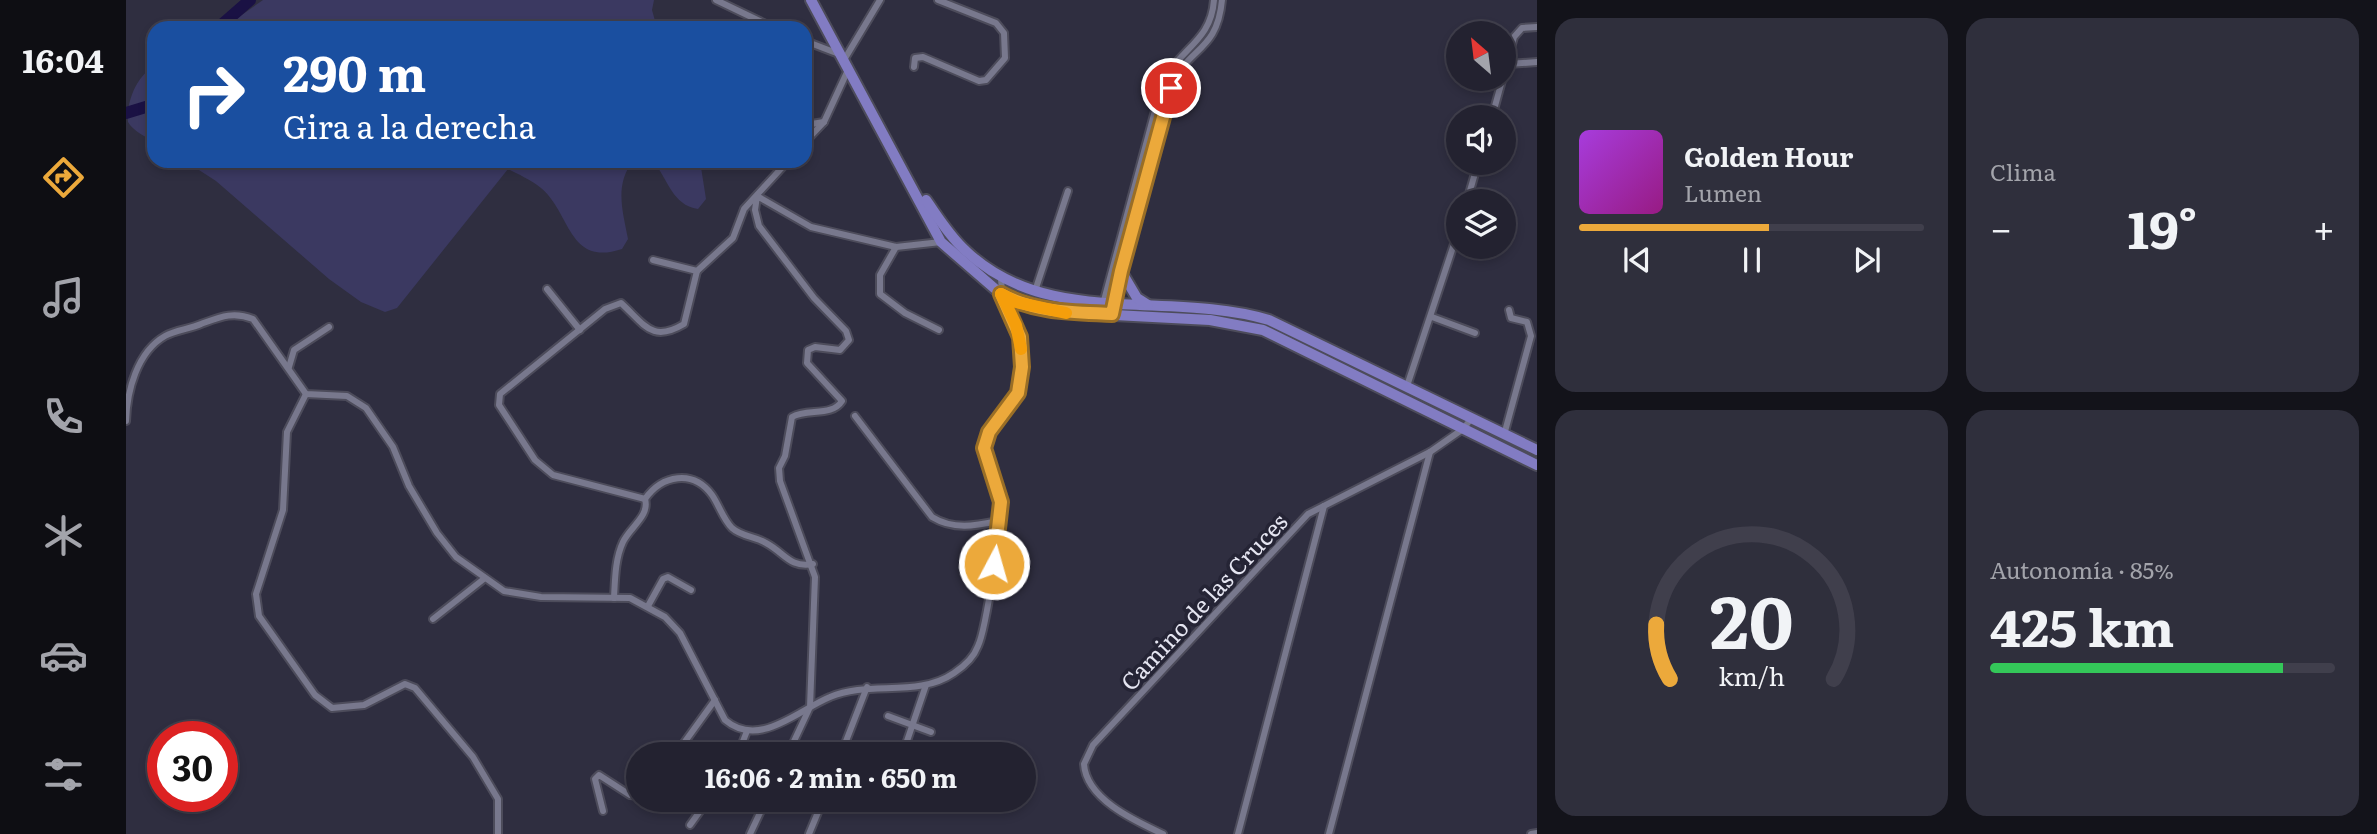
<!DOCTYPE html>
<html lang="es">
<head>
<meta charset="utf-8">
<style>
	body { margin:0; font-family:Literata,serif; background:#2f2f3c; color:#f1f3f6; height:100vh; display:flex; flex-direction:column; font-size:26px; white-space:nowrap }
	* { box-sizing:border-box; margin:0 }
	p { font-size:23px; color:#a3a4ab }
	.icon { flex:none; width:38px; height:38px; fill:none; stroke:currentColor; stroke-width:2; stroke-linecap:round; stroke-linejoin:round }
	.map { position:relative; flex:1; overflow:hidden }
	.sheet { display:flex; flex-direction:column; gap:18px; padding:18px; background:#13131a; width:840px }
	.sheet>* { flex:none }
	.hud { position:absolute; left:21px; top:21px; width:665px; height:147px; border-radius:21px; box-shadow:0 4px 10px #0003,0 0 0 2px #403f4c; background:#1a4fa0; color:#fff; overflow:hidden }
	.needle { width:46px; rotate:332deg }
	.fabs { position:absolute; left:1320px; top:21px; display:grid; gap:14px }
	.fabs a { display:grid; place-items:center; width:70px; height:70px; border-radius:50%; background:#232230; box-shadow:0 4px 10px #0003,0 0 0 2px #403f4c; font-size:35px }
	.speed { position:absolute; left:21px; top:721px; display:flex; gap:14px; font-size:35px; font-weight:700; text-align:center }
	.speed>* { display:grid; place-content:center; width:91px; height:91px; border-radius:50%; background:#232230; box-shadow:0 4px 10px #0003,0 0 0 2px #403f4c; line-height:1 }
	.speed .limit { border:10px solid #d22; background:#fff; color:#111 }
	.pin { position:absolute; display:grid; place-items:center; width:60px; height:60px; color:#fff; margin:-30px; border:4px solid #fff; border-radius:50%; box-shadow:0 2px 7px #0007 }
	.me { position:absolute; width:77px; margin:-38px; rotate:6deg; stroke-linejoin:round; filter:drop-shadow(0 0 5px #0008) }
	.turn { display:flex; align-items:center; gap:24px; height:147px; padding:0 21px; font-size:32px }
	.turn .icon { width:91px; height:91px; stroke-width:2.5 }
	.turn b { display:block; font-size:49px; line-height:60px }
	.big { font-size:52px; font-weight:700; line-height:1.1 }
	.sheet .tile { flex:1; display:flex; flex-direction:column; justify-content:center; gap:10px; min-width:0; padding:0 24px; border-radius:21px; background:#2f2f3c }
	.sheet .dial { align-items:center; gap:0 }
	.dial svg { height:182px; overflow:visible; fill:none; stroke:#403f4c; stroke-width:7; stroke-linecap:round; text-anchor:middle }
	.dial text { fill:#f1f3f6; stroke:none }
	.song { display:flex; align-items:center; gap:21px }
	.cover { width:84px; height:84px; border-radius:10px; background:linear-gradient(135deg,hsl(280 70% 55%),hsl(310 70% 35%)) }
	.played { height:7px; border-radius:4px; background:linear-gradient(90deg,#eca93b 55%,#403f4c 55%) }
	.keys { display:flex; justify-content:space-around; direction:ltr }
	.heat { display:flex; justify-content:space-between; align-items:center; font-size:38px; direction:ltr }
	.charge { height:10px; border-radius:5px; background:linear-gradient(90deg,#34c759 85%,#403f4c 0) }
	.sheet .tiles { flex:1; display:grid; gap:18px; grid-template-columns:repeat(2,1fr) }
	.trip { position:absolute; left:500px; top:742px; width:410px; height:70px; border-radius:35px; background:#232230; box-shadow:0 4px 10px #0003,0 0 0 2px #403f4c; font-weight:700; line-height:70px; text-align:center }
	main { display:flex; flex:1; min-height:0 }
	.dock { display:flex; flex-direction:column; width:126px; justify-content:space-around; align-items:center; background:#0e0e13; color:#a3a4ab }
	.dock .icon { width:49px; height:49px }
	.dock .selected { color:#eca93b }
	.dock b { font-size:32px; color:#f1f3f6 }
	.map>svg:first-child { display:block }
</style>
</head>
<body>
<main>
<nav class="dock">
<b>16:04</b>
<svg class="icon selected" aria-label="directions" viewBox="0 0 24 24"><path d="M12 3l9 9-9 9-9-9zM9 14v-3h6M13 9l2 2-2 2"/></svg>
<svg class="icon" aria-label="music" viewBox="0 0 24 24"><path d="M9 18V5l10-2v13"/><circle cx="6" cy="18" r="3"/><circle cx="16" cy="16" r="3"/></svg>
<svg class="icon" aria-label="phone" viewBox="0 0 24 24"><path d="M5 4h4l2 5-3 2q2 4 5 5l2-3 5 2v4C11 20 4 13 5 4z"/></svg>
<svg class="icon" aria-label="climate" viewBox="0 0 24 24"><path d="M12 3v18M4 7l16 10M4 17L20 7"/></svg>
<svg class="icon" aria-label="car" viewBox="0 0 24 24"><path d="M5 17H2v-5l4-1 3-4h7l3 4 3 1v5h-3M9 17h6M6 11h13"/><circle cx="7" cy="17" r="2"/><circle cx="17" cy="17" r="2"/></svg>
<svg class="icon" aria-label="filters" viewBox="0 0 24 24"><path d="M4 7h16M4 17h16"/><circle cx="9" cy="7" r="2"/><circle cx="15" cy="17" r="2"/></svg>
</nav>
<div class="map">
<svg width="1411" height="834" viewBox="0 0 1411 834">
	<rect width="100%" height="100%" fill="#2f2e40"/>
	<g fill="#3b3961">
		<path d="M137,0H528L526,10L531,28H97Z"/>
		<path d="M28,67V142C19,136 7,131 2,122C0,102 11,75 28,67Z"/>
		<path d="M59,161H507C488,185 497,212 502,239L496,249C442,267 445,213 415,188C405,180 392,174 382,169L271,308L259,312L235,302L203,279L90,181Z"/>
		<path d="M527,161H574L580,199L572,209C546,205 542,179 527,161Z"/>
	</g>
	<g fill="none" stroke-linecap="round" stroke-linejoin="round">
		<g stroke="#1a1144" stroke-width="12">
			<path d="M92,28L124,0"/>
			<path d="M0,113L23,106L28,97"/>
		</g>
		<defs>
			<g id="minor">
				<path d="M590,0L648,28"/>
				<path d="M679,41L713,54"/>
				<path d="M718,60L754,0"/>
				<path d="M1382,64L1411,62"/>
				<path d="M788,67L789,58L797,57L853,81L860,80L879,58L878,33L870,23L812,0"/>
				<path d="M1366,117L1388,37L1396,28L1411,27"/>
				<path d="M679,125L698,122"/>
				<path d="M679,142L698,122L722,70"/>
				<path d="M1341,201L1352,163"/>
				<path d="M770,247L754,275V294L779,313L813,330"/>
				<path d="M527,260L571,271L607,238L618,209L662,161"/>
				<path d="M571,271L558,324C526,343 519,325 495,303L479,309L374,394L373,405L409,460L427,475L519,499C536,475 567,469 586,495C593,505 597,519 606,528C616,537 629,536 640,543C659,553 663,568 687,564"/>
				<path d="M421,289L454,330"/>
				<path d="M909,291L942,191"/>
				<path d="M977,304L1037,81C1056,47 1085,41 1088,0"/>
				<path d="M988,306L1045,87C1062,46 1091,53 1096,0"/>
				<path d="M1306,317L1349,333"/>
				<path d="M163,367L168,350L203,327"/>
				<path d="M1281,386L1332,232"/>
				<path d="M180,394L161,432L157,510L130,594L133,616L189,695L206,708L238,705L279,684L289,688L347,757L372,799V834"/>
				<path d="M729,416L806,517C827,530 849,526 872,521"/>
				<path d="M0,421C1,391 11,352 39,336C49,330 64,329 75,324C94,317 107,311 127,319L180,394L221,396L240,408L267,447L283,486L311,533L330,557L378,591L415,597L504,598L539,617L554,633L599,720C633,749 672,710 704,697C743,680 792,698 828,673C837,667 848,657 852,646C860,629 877,518 874,500C872,483 856,461 859,444C865,413 896,402 896,364C896,354 896,342 893,333C886,313 875,300 875,279"/>
				<path d="M1378,435L1405,336L1401,322L1385,318L1383,310"/>
				<path d="M488,598C489,580 489,559 497,542C504,527 524,516 519,499"/>
				<path d="M522,606L537,579L542,577L565,590"/>
				<path d="M307,619L359,578"/>
				<path d="M762,716L805,732"/>
				<path d="M781,741L800,685"/>
				<path d="M550,754L589,700"/>
				<path d="M612,754L621,731"/>
				<path d="M662,754L684,707L689,577L654,481L653,468L659,456L666,417C681,408 706,417 716,401L681,363L682,350L689,347L714,350L723,340L720,331L688,298L633,226L629,210L631,196L685,227L770,247L815,242"/>
				<path d="M715,754L741,687"/>
				<path d="M477,811L469,779L473,775L504,795L513,796"/>
				<path d="M564,825L582,800"/>
				<path d="M624,834L640,800"/>
				<path d="M683,834L697,800"/>
				<path d="M1037,834C1009,821 960,799 958,764L967,745L1182,514L1304,452L1337,429L1345,419"/>
				<path d="M1112,834L1198,506"/>
				<path d="M1203,834L1304,452"/>
				<path d="M1405,834L1411,833"/>
			</g>
			<g id="primary">
				<path d="M685,0L815,242L875,294L890,302L931,312L1084,320L1137,330L1411,465"/>
				<path d="M800,200C812,217 824,237 840,251C922,329 1043,290 1143,320L1411,450"/>
				<path d="M995,271L1011,298L1022,305"/>
			</g>
		</defs>
		<use href="#minor" stroke="#4d4c5b" stroke-width="10"/>
		<use href="#primary" stroke="#4d4c5b" stroke-width="14"/>
		<use href="#minor" stroke="#78788d" stroke-width="6"/>
		<use href="#primary" stroke="#827cc3" stroke-width="10"/>
	</g>
	<g fill="none" stroke-linecap="round" stroke-linejoin="round">
		<defs>
			<path id="route" d="M868,564L875,502L858,448L863,432L892,393L896,367L894,337L875,294C910,313 948,312 986,314L995,271L1045,88"/>
		</defs>
		<use href="#route" stroke="#996e26" stroke-width="18"/>
		<use href="#route" stroke="#eca93b" stroke-width="12"/>
		<path stroke="#f59e0b" stroke-width="12" d="M895,349L890,325L875,294L890,302L940,313"/>
	</g>
	<g text-anchor="middle" dominant-baseline="central" stroke-width="7" stroke-linejoin="round" paint-order="stroke">
		<g font-size="23" fill="#e5e5f1" stroke="#252435">
			<text transform="translate(1077 601) rotate(-47)">Camino de las Cruces</text>
		</g>
	</g>
</svg>
<div class="fabs">
<a><svg class="needle" viewBox="-14 -14 28 28"><path d="M0-13l5 13h-10z" fill="#e53935"/><path d="M0 13l5-13h-10z" fill="#a3a4ab"/></svg></a>
<a><svg class="icon" aria-label="sound" viewBox="0 0 24 24"><path d="M4 9h4l5-4v14l-5-4H4zM17 9q2 3 0 6"/></svg></a>
<a><svg class="icon" aria-label="layers" viewBox="0 0 24 24"><path d="M12 4l9 5-9 5-9-5zM3 14l9 5 9-5"/></svg></a>
</div>
<div class="speed"><div class="limit">30</div></div>
<div class="pin" style="left:1045px;top:88px;background:#d93025"><svg class="icon" aria-label="arrive" viewBox="0 0 24 24"><path d="M6 21V4h12l-3 4 3 4H6"/></svg></div>
<svg class="me" style="left:868px;top:564px" viewBox="-20 -20 40 40"><circle r="17" fill="#eca93b" stroke="#fff" stroke-width="3"/><path d="M0-11L8 9 0 5-8 9z" fill="#fff"/></svg>
<div class="trip">16:06 · 2 min · 650 m</div>
<div class="hud">
<div class="turn"><svg class="icon" aria-label="right" viewBox="0 0 24 24"><path d="M7 20v-9h11M14 6l5 5-5 5"/></svg><div><b>290 m</b>Gira a la derecha</div></div>
</div>
</div>
<section class="sheet">
<div class="tiles">
<div class="tile">
<div class="song"><i class="cover"></i><div><b>Golden Hour</b><p>Lumen</p></div></div>
<div class="played"></div>
<div class="keys"><svg class="icon" aria-label="previous" viewBox="0 0 24 24"><path d="M18 5L8 12l10 7zM5 5v14"/></svg><svg class="icon" aria-label="pause" viewBox="0 0 24 24"><path d="M8 5v14M16 5v14"/></svg><svg class="icon" aria-label="next" viewBox="0 0 24 24"><path d="M6 5l10 7-10 7zM19 5v14"/></svg></div>
</div>
<div class="tile"><p>Clima</p>
<div class="heat"><a>−</a><b class="big">19°</b><a>+</a></div>
</div>
<div class="tile dial"><svg viewBox="0 0 100 80">
<path d="M14 69A42 42 0 1 1 86 69"/>
<path d="M14 69A42 42 0 0 1 8 45" stroke="#eca93b"/>
<text x="50" y="56" font-size="32" font-weight="700">20</text>
<text x="50" y="72" font-size="11">km/h</text>
</svg></div>
<div class="tile"><p>Autonomía · 85%</p><b class="big">425 km</b><div class="charge"></div></div>
</div>
</section>
</main>
</body>
</html>
